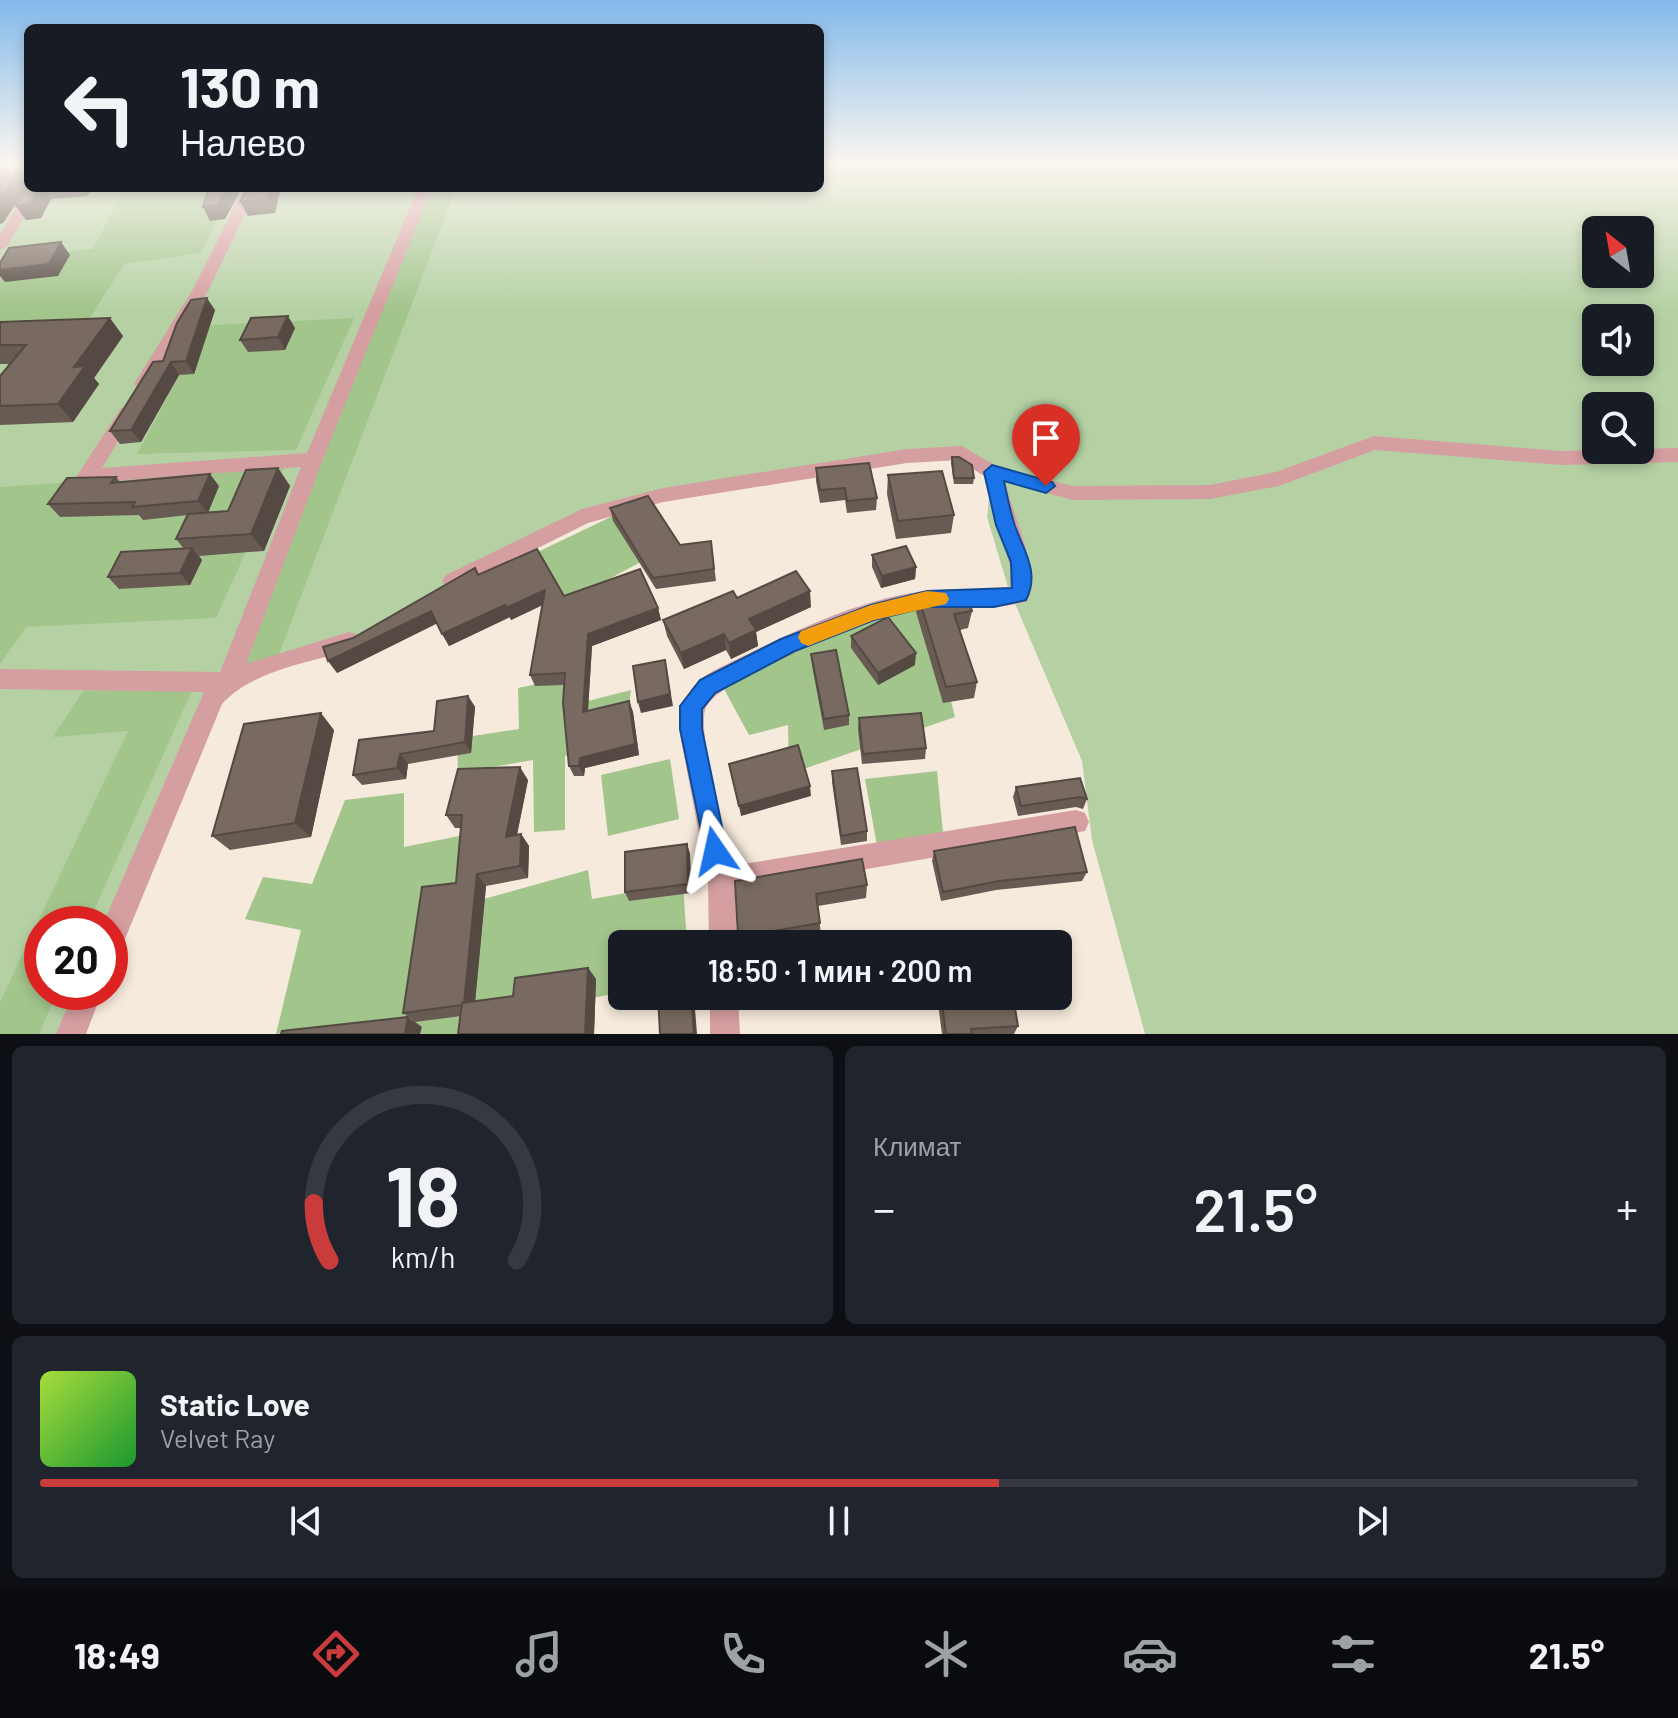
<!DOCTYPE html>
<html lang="ru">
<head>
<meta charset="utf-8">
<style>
	body { margin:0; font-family:Barlow,sans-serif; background:#20242c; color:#f1f3f6; height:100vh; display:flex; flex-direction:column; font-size:30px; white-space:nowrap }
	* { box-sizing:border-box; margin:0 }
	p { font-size:26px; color:#9ea1a6 }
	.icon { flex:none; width:44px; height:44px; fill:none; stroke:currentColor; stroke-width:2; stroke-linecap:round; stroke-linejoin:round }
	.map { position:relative; height:1034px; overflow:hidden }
	.sheet { display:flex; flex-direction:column; gap:12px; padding:12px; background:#0d0f14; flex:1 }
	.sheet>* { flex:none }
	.guide { position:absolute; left:24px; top:24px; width:800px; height:168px; border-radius:12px; box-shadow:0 4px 12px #0003; background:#171b24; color:#f1f3f6; overflow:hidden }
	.needle { width:52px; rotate:329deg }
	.buttons { position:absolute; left:1582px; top:216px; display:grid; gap:16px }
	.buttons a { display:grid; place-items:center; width:72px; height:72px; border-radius:12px; background:#171b24; box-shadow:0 4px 12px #0003; font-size:40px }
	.speed { position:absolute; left:24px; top:906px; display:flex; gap:16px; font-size:40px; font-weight:700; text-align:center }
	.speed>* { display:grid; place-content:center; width:104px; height:104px; border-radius:50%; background:#171b24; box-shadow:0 4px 12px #0003; line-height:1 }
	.speed .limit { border:12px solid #d22; background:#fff; color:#111 }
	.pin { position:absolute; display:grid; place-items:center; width:68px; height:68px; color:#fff; margin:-82px -34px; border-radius:50% 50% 50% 0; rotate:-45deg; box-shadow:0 0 8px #0007 }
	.pin .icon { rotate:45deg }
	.me { position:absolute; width:88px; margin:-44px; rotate:349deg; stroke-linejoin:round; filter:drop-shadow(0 0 6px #0008) }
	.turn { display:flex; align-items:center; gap:28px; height:168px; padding:0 24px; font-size:36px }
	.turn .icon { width:104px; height:104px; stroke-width:2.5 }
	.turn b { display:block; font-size:56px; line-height:68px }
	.big { font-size:60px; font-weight:600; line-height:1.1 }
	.sheet .widget { flex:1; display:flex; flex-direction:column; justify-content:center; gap:12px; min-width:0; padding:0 28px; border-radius:12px; background:#20242c }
	.sheet .dial { align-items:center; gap:0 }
	.dial svg { height:208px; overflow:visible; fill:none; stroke:#363941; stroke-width:7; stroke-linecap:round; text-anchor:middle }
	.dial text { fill:#f1f3f6; stroke:none }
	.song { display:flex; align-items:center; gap:24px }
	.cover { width:96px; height:96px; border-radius:12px; background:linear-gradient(135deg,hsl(80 70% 55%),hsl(130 70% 35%)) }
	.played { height:8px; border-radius:4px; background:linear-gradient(90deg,#ca3c3b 60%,#363941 60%) }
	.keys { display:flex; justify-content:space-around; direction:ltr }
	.heat { display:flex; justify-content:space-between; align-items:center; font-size:44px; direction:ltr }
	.sheet .tiles { flex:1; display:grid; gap:12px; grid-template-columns:1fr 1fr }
	.widget:last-child { grid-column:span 2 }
	.trip { position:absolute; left:608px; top:930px; width:464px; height:80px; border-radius:12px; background:#171b24; box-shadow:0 4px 12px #0003; font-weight:600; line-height:80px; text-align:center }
	.menu { display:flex; height:128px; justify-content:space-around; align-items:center; background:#090b0e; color:#9ea1a6 }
	.menu .icon { width:56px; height:56px }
	.menu .selected { color:#ca3c3b }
	.menu b { font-size:36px; color:#f1f3f6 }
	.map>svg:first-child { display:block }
</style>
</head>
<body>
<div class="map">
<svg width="1678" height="1034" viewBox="0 0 1678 1034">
	<rect width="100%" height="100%" fill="#f6eadc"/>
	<path fill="#b5d1a4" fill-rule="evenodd" d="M0,164H28V188H820V164H1678V1034H1145L1092,840L1082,761L1008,587L987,517L992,472L962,453L907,456L582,517L352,640L219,678L110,924H42V992H85L67,1034H0ZM1596,230H1640V274H1596ZM1596,318H1640V362H1596ZM1596,406H1640V450H1596Z"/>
	<g fill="#a2c58c">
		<path d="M154,188H233L201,253L124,264L74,343L0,345V276L44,254L93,249L123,191Z"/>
		<path d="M424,188H456L276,662L219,678Z"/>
		<path d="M354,318L296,450L137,454L186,362L195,326Z"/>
		<path d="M284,468L216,618L26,627L0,664V487Z"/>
		<path d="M619,513L654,555L562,604L523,559Z"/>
		<path d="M898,601L929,615L955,717L789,774L788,725L749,735L717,676Z"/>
		<path d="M581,675L580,703L631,690L626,734L565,756V830L534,832L533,760L458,773L457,734L460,738L519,729L518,688Z"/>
		<path d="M193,688L88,924H42V992H57L39,1034H0V1002L128,731L53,737L83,691Z"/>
		<path d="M670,759L679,819L608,836L601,775Z"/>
		<path d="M937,771L943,833L877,846L865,779Z"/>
		<path d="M404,793V847L474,833L469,903L588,870L592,899L683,883L687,944H622V992L579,1001L578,1034H276L301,930L245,919L263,877L312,884L345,800Z"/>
	</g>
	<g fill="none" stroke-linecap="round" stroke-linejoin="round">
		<g fill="#d59ea1" fill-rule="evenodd">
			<path d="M28,188H42L7,246L0,250V234Z"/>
			<path d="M244,188H258L208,291L149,388H137L134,384L192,291Z"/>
			<path d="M418,188H432L323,459L246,664L349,632L357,634L360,641L357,648C312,663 255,668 222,704L120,951L110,955V924H103L204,692L0,689V669L220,672L301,467L87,483L77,476L121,408L127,406L136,412L102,468L307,453Z"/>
			<path d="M1374,436L1562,451L1678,448V462L1562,465L1375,450L1279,486L1210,499L1073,500L1005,482C1013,514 1041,573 1027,601C991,613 948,604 911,610C877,616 712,679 705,710C698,736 725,833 731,866L1076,810L1085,813L1089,822L1085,831L735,892L737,944H709L708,881L679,729C680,702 690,684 713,671C775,641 838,607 906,594C941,587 975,591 1010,587V566L984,476L959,460L907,463L663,502L588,523L460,587L453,589L446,587L442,581L446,575L582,509L663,488L907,449L962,446L998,467L1073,486L1210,485L1276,472Z"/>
			<path d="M74,992H102L86,1034H56Z"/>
			<path d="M710,996H738L740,1034H710Z"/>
		</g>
	</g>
	<g fill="#675b53">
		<path d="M0,164H28V185L3,223Z"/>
		<path d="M28,188H92L87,196L51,199L41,218L26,220L16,206Z"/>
		<path d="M215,310L194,374L179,375L141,442L120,444L110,431L163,361Z"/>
		<path d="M0,322L123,336L94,378L99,384L73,422L0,425V376L10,364H0Z"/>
		<path d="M295,328L285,350L248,352L240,340Z"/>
		<path d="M952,457L974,478L973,484H954L951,463Z"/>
		<path d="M278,468L290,486L264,551L199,556L202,560L190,585L119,589L108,577L184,549L176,539L188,515L143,520L139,515L60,517L48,504L116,477L121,483L219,486L208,512L228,511Z"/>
		<path d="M816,468L877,498L876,510L847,513L845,500L820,503L816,481Z"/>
		<path d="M888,475L954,515L951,533L896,539L887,494Z"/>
		<path d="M610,508L680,545L711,541L716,581L656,589L613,521Z"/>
		<path d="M872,555L916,567L915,579L881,588L872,567Z"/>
		<path d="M478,575L564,596L658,608L661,620L592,646L588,711L629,701L633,712L639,755L585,768L584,776H574L569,766L564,685L535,686L530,675L543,605L511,620L510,617L449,646L437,623L337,673L353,638Z"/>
		<path d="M918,595L972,611L968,628L960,630L977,682L974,698L943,703L916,612Z"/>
		<path d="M737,598L811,607L756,632L758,646L731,659L726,650L684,669L667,636L663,620Z"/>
		<path d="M851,636L915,665L878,685L851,648Z"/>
		<path d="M811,654L849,715V725L824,730L812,665Z"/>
		<path d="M468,696L475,707L471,753L408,764L406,779L362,785L353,775L434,731Z"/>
		<path d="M859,718L926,748L925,759L862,764L858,729Z"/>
		<path d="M334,730L311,837L230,850L212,836Z"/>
		<path d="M832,771L867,831V841L841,845L832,782Z"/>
		<path d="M1080,778L1087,799L1083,809L1076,807L1018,816L1013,797L1016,787Z"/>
		<path d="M528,780L517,835L521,834L529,846L528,878L486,886L475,1001L513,996L588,968L596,979L594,1034H458L461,1016L415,1022L422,1027L403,1013L456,883L461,828H455L446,815Z"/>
		<path d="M687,844L690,854L691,893L629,901L625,892Z"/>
		<path d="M934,851L1087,872L1082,881L996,890L941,901L932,861Z"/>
		<path d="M735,881L867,885L866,898L818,906L821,936L772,944H740L738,937Z"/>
		<path d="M937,996H1013L1018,1026L1014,1034H942Z"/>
	</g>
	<g fill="#544a43">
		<path d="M18,171L28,185L3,223L0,224V199Z"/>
		<path d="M40,188H44L51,199L41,218L26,220L16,206Z"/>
		<path d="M81,188H92L87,196Z"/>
		<path d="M227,188H242L225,219L210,221L203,207Z"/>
		<path d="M271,188H281L275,213L248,216L240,202Z"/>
		<path d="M61,242L70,255L58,276L5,282L0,276V270Z"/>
		<path d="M207,298L215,310L194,374L186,361Z"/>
		<path d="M288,316L295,328L285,350L278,337Z"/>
		<path d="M110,318L123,336L94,378L99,384L73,422L58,404L74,367Z"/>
		<path d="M171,362L179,375L141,442L131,430Z"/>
		<path d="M278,468L290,486L264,551L251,534Z"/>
		<path d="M210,474L219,486L208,513L198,501Z"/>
		<path d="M192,548L202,560L190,585L180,573Z"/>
		<path d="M916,567L915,579L881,588L882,576Z"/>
		<path d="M545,590L550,601L511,620L506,608Z"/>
		<path d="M810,591L811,607L756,632L758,646L731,659L729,643L749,619Z"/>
		<path d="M505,605L510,617L449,646L442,634Z"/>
		<path d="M658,608L661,620L592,646L587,723L583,712L588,634Z"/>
		<path d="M431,611L438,623L337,673L328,661Z"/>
		<path d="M724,634L726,650L684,669L681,653Z"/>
		<path d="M916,653L915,665L878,685V673Z"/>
		<path d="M665,660L673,706L641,713L638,702Z"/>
		<path d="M468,696L475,707L471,753L465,742Z"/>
		<path d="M629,701L633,712L639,755L585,768L584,776L579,766L580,758Z"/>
		<path d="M321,713L334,730L311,837L295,823Z"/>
		<path d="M400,754L408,764L406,779L397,768Z"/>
		<path d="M520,767L528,780L514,849L506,837Z"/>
		<path d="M810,786L811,796L741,816L739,806Z"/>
		<path d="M521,834L529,846L528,878L520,866Z"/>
		<path d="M687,844L690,854L691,893L688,884Z"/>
		<path d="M477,874L486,886L474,1014L464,1005Z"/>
		<path d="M588,968L596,979L594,1034H585Z"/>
		<path d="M691,996H694L697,1034H694Z"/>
		<path d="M408,1017L422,1027L420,1034H405Z"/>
	</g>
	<g fill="#786a60" stroke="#544a43" stroke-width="2">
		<path d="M0,164H28V173L18,171L0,199Z"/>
		<path d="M28,186V188H40L31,204L16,206Z"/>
		<path d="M209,188H227L217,205L203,207Z"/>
		<path d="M247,188H271L268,199L240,202Z"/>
		<path d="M61,242L49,264L0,270V263L9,248Z"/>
		<path d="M207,298L186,361L171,362L131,430L110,431L153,362L163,361L177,323L191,300Z"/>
		<path d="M288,316L278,337L240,340L251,318Z"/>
		<path d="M110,318L74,367L85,366L58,404L0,406V376L26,345H0V322Z"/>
		<path d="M952,457H959L972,465L974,478H954Z"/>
		<path d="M869,463L877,498L847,501L845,488L820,490L816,468Z"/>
		<path d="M278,468L251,534L176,539L188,514L228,511L246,470Z"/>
		<path d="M942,471L954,515L898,521L888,475Z"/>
		<path d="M210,474L198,501L132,507L135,502L48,504L67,478L116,477L111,483Z"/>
		<path d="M648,496L680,545L711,541L714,569L653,578L610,508Z"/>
		<path d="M906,546L916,567L882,576L872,555Z"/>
		<path d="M192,548L180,573L108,577L121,552Z"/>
		<path d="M537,549L564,596L640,569L658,608L588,634L583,712L629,701L635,744L580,758L579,766H569L563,703L565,673L530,675L545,590L506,608L505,605L442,634L431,611L328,661L323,647L353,638L475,568L478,575Z"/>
		<path d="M796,571L810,591L749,619L756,630L729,643L724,634L681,653L663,620L733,591L737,598Z"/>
		<path d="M966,593L972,611L954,614L977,682L946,687L918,595Z"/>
		<path d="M888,617L916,653L878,673L851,636Z"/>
		<path d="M836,650L849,715L824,719L811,654Z"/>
		<path d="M665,660L670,694L638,702L633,666Z"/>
		<path d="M468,696L465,742L400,754L397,768L353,775L359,740L434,731L437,701Z"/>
		<path d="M321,713L295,823L212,836L244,724Z"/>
		<path d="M921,713L926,748L863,754L859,718Z"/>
		<path d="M798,745L810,786L739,806L729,764Z"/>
		<path d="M520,767L506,837L521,834L520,866L477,874L464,1003H462V1005L403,1013L422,887L456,883L462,815H446L458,769Z"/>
		<path d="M857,768L867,831L841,836L832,771Z"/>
		<path d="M1080,778L1087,799L1080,797L1021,806L1016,787Z"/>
		<path d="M1075,827L1087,872L999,881L943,892L934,851Z"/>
		<path d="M687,844L688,884L625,892V852Z"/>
		<path d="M862,859L867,885L816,894L820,923L738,937L735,881Z"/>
		<path d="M588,968L585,1034H458L462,1003L513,996L515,978Z"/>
		<path d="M658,996H691L694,1034H660Z"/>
		<path d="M941,996H1013L1018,1026L971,1029L972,1034H946Z"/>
		<path d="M408,1017L405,1034H281L282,1031Z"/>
	</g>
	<linearGradient id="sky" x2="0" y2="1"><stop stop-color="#83b9ea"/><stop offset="0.53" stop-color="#fbf6ef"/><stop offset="1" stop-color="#fbf6ef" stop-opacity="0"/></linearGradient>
	<rect width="1678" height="309" fill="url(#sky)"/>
	<path fill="#1a73e8" stroke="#114b97" stroke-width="2" d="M992,465L1052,482L1055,486L1046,493L1004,481C1007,496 1010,511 1015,526C1024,551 1040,573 1026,600L994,607H927L874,620L795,651L715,693L702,709V729L727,851L724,859L715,863L707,859L680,729V706L700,680L781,639L871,605L927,591L1012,588L1011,562L996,525L984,472Z"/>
	<path fill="#f59e0b" d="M927,591L946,593L949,599L946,604L874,620L808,646L801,643L798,637L801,631L871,605Z"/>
</svg>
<div class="buttons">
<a><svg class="needle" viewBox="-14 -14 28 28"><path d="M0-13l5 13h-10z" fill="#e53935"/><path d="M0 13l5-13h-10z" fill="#9ea1a6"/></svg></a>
<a><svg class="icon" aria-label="sound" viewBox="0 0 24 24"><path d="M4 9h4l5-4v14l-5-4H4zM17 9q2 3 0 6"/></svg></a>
<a><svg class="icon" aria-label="search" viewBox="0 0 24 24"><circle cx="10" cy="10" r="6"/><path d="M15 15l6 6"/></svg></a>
</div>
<div class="speed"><div class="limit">20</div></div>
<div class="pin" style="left:1046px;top:486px;background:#d93025"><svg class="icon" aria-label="arrive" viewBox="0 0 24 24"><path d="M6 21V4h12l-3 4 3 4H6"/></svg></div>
<svg class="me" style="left:715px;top:851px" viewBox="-20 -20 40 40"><path d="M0-17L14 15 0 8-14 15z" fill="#1a73e8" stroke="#fff" stroke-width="4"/></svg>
<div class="trip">18:50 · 1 мин · 200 m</div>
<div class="guide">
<div class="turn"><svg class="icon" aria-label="left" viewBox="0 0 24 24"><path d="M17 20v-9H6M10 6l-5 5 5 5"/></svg><div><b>130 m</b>Налево</div></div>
</div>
</div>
<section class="sheet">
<div class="tiles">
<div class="widget dial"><svg viewBox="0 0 100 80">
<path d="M14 69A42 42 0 1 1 86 69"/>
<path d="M14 69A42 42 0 0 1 8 47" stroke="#ca3c3b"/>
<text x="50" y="56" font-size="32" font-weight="700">18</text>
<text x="50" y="72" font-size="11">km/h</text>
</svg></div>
<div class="widget"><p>Климат</p>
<div class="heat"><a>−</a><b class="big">21.5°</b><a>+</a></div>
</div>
<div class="widget">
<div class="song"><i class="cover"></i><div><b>Static Love</b><p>Velvet Ray</p></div></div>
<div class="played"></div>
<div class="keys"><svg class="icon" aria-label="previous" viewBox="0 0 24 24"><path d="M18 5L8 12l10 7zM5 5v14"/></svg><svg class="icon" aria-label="pause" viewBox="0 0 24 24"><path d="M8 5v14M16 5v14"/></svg><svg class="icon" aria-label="next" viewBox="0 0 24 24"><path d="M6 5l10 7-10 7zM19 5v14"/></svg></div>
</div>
</div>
</section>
<nav class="menu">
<b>18:49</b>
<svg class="icon selected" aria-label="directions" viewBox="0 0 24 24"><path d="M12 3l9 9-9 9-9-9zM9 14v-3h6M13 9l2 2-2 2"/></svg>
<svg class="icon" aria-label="music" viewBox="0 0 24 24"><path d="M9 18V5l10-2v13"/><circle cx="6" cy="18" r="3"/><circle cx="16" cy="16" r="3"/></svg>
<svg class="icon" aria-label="phone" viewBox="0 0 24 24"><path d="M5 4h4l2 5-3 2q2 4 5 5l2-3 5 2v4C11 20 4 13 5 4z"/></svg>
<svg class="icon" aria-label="climate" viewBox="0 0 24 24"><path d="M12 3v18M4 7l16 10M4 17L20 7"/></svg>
<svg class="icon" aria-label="car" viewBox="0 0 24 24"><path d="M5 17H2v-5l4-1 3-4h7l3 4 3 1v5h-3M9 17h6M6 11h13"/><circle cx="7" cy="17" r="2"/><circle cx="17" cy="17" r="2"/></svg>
<svg class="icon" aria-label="filters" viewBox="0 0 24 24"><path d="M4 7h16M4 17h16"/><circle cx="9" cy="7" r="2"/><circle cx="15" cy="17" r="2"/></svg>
<b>21.5°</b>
</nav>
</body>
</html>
